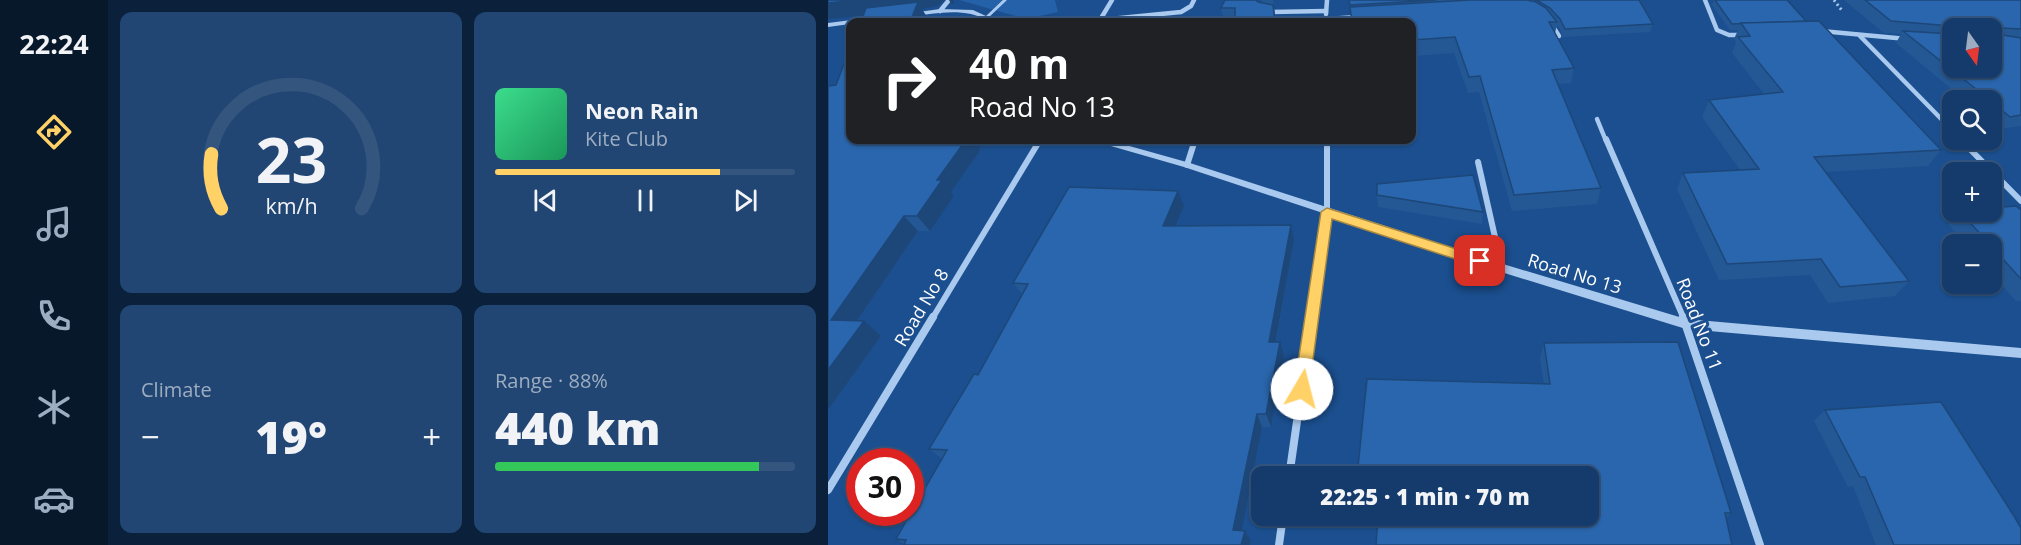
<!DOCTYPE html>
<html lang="en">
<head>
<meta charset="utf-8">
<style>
	body { margin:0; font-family:"Open Sans",sans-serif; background:#214673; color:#f1f3f6; height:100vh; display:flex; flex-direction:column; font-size:22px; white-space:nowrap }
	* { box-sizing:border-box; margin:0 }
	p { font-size:20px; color:#9dadc1 }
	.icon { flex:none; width:33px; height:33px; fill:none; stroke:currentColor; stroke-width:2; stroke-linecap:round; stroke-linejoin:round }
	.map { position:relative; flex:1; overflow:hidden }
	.panel { display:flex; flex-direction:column; gap:12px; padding:12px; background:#0b203b; width:720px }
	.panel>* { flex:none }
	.hud { position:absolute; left:18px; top:18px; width:570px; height:126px; border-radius:12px; box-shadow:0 2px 4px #0004,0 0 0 2px #33557e; background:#202124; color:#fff; overflow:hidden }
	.needle { width:39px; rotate:166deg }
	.fabs { position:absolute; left:1114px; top:18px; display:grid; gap:12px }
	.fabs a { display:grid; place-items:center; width:60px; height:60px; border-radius:12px; background:#143b6b; box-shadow:0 2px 4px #0004,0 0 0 2px #33557e; font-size:30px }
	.speed { position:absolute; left:18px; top:448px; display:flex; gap:12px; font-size:30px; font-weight:700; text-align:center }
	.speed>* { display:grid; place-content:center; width:78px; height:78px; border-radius:50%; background:#143b6b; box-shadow:0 2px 4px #0004,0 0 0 2px #33557e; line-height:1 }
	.speed .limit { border:9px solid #d22; background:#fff; color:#111 }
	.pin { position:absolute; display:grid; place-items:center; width:51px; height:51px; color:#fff; margin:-26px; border-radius:12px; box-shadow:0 3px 9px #0006 }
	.me { position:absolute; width:66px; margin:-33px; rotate:8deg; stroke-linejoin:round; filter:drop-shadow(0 0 4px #0008) }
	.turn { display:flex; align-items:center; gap:21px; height:126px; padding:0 24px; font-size:27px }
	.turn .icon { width:78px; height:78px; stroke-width:2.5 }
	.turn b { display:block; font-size:42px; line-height:51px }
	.big { font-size:45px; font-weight:800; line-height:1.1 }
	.panel .widget { flex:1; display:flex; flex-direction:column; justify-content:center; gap:9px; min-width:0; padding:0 21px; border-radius:12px; background:#214673 }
	.panel .dial { align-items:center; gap:0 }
	.dial svg { height:156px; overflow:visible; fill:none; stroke:#33557e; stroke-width:7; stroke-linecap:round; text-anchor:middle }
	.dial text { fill:#f1f3f6; stroke:none }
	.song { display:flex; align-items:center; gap:18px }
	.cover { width:72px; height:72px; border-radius:9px; background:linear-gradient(135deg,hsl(150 70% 55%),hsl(150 70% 35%)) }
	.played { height:6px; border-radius:3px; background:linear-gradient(90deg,#ffd166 75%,#33557e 75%) }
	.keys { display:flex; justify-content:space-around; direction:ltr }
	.heat { display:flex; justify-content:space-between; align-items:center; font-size:33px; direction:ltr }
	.charge { height:9px; border-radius:4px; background:linear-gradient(90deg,#34c759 88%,#33557e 0) }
	.panel .tiles { flex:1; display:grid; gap:12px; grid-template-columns:repeat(2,1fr) }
	.trip { position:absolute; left:423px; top:466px; width:348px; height:60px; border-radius:12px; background:#143b6b; box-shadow:0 2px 4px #0004,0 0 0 2px #33557e; font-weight:800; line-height:60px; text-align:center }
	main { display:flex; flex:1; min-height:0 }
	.menu { display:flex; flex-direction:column; width:108px; justify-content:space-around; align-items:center; background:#08182b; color:#9dadc1 }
	.menu .icon { width:42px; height:42px }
	.menu .on { color:#ffd166 }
	.menu b { font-size:27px; color:#f1f3f6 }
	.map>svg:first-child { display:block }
</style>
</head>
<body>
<main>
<nav class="menu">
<b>22:24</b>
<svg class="icon on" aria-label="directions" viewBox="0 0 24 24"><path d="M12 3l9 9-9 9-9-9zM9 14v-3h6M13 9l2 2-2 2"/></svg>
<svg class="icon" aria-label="music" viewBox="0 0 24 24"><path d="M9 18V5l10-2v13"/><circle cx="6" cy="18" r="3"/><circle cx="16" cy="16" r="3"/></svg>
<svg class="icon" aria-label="phone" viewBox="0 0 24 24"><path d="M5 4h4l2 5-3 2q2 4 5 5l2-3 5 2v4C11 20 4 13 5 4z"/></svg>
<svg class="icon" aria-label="climate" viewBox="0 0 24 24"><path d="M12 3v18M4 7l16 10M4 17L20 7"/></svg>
<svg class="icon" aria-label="car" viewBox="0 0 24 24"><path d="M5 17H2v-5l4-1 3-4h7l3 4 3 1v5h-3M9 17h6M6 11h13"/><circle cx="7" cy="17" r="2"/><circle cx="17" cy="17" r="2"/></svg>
</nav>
<section class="panel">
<div class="tiles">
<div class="widget dial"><svg viewBox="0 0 100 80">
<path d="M14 69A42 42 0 1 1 86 69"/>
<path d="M14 69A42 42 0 0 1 9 41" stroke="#ffd166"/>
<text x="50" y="56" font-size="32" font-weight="700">23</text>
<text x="50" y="72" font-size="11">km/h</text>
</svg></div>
<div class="widget">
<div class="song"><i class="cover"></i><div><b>Neon Rain</b><p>Kite Club</p></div></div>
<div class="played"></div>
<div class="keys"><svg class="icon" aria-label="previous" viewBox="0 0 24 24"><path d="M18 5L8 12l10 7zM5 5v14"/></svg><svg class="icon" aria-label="pause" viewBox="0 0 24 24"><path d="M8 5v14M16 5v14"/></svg><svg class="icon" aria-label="next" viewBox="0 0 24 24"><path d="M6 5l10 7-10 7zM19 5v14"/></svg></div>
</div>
<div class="widget"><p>Climate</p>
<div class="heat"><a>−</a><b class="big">19°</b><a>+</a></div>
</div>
<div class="widget"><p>Range · 88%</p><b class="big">440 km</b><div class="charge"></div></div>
</div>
</section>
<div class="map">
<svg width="1193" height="545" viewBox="0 0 1193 545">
	<rect width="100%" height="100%" fill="#1b4f8f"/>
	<path fill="#2461a8" d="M131,0H227L230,12L198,19Z"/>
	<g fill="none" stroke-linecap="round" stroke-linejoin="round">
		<path stroke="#a9c9ee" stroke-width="3" stroke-dasharray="2 3" stroke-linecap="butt" d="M1006,0L1015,12"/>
		<path stroke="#a9c9ee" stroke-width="3" d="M158,18L177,0"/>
		<g stroke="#a9c9ee" stroke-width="4.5">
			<path d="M877,0L889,30L901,35H914"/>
			<path d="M112,11L121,0"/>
			<path d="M440,12L498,11"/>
			<path d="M498,14L499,0"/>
			<path d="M498,19L530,17"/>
			<path d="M272,20L353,12L363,6L366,0"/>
			<path d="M262,22L272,20L284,0"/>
			<path d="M724,25L731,36"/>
			<path d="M993,31L1079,39"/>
			<path d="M1032,36L1125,131"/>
			<path d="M769,119L778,141"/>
		</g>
		<g stroke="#a9c9ee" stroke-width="6">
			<path d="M778,139L856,319"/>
			<path d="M1133,140L1193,201"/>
			<path d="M650,162L674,268"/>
			<path d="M359,165L367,140"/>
			<path d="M104,319L212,140"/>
			<path d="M484,319L499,212V140"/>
		</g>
		<g stroke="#a9c9ee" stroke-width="8">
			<path d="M855,317L932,545"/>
			<path d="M461,477L484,317"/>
			<path d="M0,490L105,317"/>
			<path d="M451,545L455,516"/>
		</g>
		<g fill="#a9c9ee" fill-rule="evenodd">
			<path d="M112,9L145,10L171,22C160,23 153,16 143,14C123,10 102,14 83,17L79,15L83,13Z"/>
			<path d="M47,17H50V21L22,22V24L0,27V23Z"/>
			<path d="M268,140H280L362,163L675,264L858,319L1193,348V358L858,329L670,271L356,167L269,142Z"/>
		</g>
	</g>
	<g fill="#245895" fill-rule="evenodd">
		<path d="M434,0H445L448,22H407V19L396,20L393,8L430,2L435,3Z"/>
		<path d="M521,0H811L825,24L822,32L735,37L731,27L729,25L727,33L746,68L743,83L730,84L773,188L769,204L684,211L651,92L640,93L626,53L584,56V22H524Z"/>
		<path d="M886,0H959L978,21L1113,150L1100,166L998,172L1081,281L1067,296L1000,303L982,275L891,280L849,189L855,173L912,170L874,117L881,100L936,94L904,53L908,42L906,39L910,30H902L884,5Z"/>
		<path d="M1016,0H1193V126L1172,129L1164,123V100H1137L1068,43L1073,34L1056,33ZM1125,28H1164L1125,68Z"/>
		<path d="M0,86L151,152L123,192L126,196L102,231H90L29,321L53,336L0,410Z"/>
		<path d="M549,195L655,212L654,224L550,207Z"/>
		<path d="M356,206L348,226L466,240L448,342L456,356L443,427H434L414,530L417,531L423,541L76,544L68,539L114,459L101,449L150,375L194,294L185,283Z"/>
		<path d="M1193,210V301H1188L1164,274V244H1138L1120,224L1131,212Z"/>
		<path d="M716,343L903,513L898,519L760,477H532L530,467L716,384L712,358Z"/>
		<path d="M997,410L1193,545H1048L1025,486L1020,487L986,421Z"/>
	</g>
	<g fill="#1d4779">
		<path d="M28,0H116L110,6L94,9L99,17L97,22H82L87,10L0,19V3Z"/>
		<path d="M121,0H126V4H123Z"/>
		<path d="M138,140H153L151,152L123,192L126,196L102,231L89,216L109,180Z"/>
		<path d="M350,191L356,206L341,241L335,226Z"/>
		<path d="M76,216L90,231L20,334L3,320Z"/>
		<path d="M463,225L466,240L445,356L441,342Z"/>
		<path d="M36,321L53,336L0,410V370Z"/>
		<path d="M452,342L456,356L443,427L438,414Z"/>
		<path d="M429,414L434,427L412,540L405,530Z"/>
		<path d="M417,531L423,541L422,545H413Z"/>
	</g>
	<g fill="#2a66ad" stroke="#1d4779" stroke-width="1.5">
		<path d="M0,0H28L0,3Z"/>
		<path d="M397,0H428L430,2L445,5L447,22H407V8H393Z"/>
		<path d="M521,0H608L522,5Z"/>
		<path d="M642,0H699L708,2L718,8L729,22H721L746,68L724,70L773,188L686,195L652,76L641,77L627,37L584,40V22H524L522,7Z"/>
		<path d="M706,0H811L825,24L737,29L732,19L722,8L710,1Z"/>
		<path d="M887,0H959L978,21L904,24Z"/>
		<path d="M1037,0H1193V29L1173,28L1169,30V34L1193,38V115L1182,117L1164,102V100H1162L1075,31L1125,34V68H1164V28H1137L1136,27L1063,21Z"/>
		<path d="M90,2L82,22H33L38,8Z"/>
		<path d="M991,21L1113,150L986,157L1081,281L1012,287L993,259L899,264L855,173L931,169L881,100L955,92L910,37L922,36L913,23Z"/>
		<path d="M22,48V140H138L109,180H114L89,216H76L3,320L36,321L0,370V86L8,85Z"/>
		<path d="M645,175L655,212L549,195V184Z"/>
		<path d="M241,187L350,191L335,226L463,225L441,342H452L438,414H429L405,530L417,531L413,545H76L78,540L68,539L119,450L101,449L146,374L150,375L200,284L185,283Z"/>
		<path d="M1188,206L1193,210V279L1164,247V244H1162L1132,212H1164V208Z"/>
		<path d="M850,342L903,513H897L904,545H548L550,516H760V477H554V467H530L539,379L722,384L716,343Z"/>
		<path d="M1113,402L1186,516L1193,528V545H1066L1037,477H1032L997,410Z"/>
	</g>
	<path fill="#ffd166" stroke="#a68842" stroke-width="1.5" d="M499,208L657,258L659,261L652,267L504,219L481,389L479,394L474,396L468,394L466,389L493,212Z"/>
	<g text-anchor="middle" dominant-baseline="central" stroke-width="6" stroke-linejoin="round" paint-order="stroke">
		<g font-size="18" fill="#fff" stroke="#1b4f8f">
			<text transform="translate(747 273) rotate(17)">Road No 13</text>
			<text transform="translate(93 307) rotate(-59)">Road No 8</text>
			<text transform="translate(872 324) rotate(69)">Road No 11</text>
		</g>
	</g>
</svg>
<div class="fabs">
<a><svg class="needle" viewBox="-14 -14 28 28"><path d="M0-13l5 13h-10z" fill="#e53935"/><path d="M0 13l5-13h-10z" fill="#9dadc1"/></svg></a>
<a><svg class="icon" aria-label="search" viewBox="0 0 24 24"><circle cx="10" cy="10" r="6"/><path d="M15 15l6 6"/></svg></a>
<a>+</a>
<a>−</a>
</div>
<div class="speed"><div class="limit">30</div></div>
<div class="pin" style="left:652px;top:261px;background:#d93025"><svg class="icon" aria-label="arrive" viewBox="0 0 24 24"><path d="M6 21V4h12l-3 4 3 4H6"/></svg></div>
<svg class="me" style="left:474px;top:389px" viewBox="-20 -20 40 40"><circle r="19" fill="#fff"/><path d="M0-13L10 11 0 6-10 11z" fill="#ffd166"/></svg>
<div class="trip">22:25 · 1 min · 70 m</div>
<div class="hud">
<div class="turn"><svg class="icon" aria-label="right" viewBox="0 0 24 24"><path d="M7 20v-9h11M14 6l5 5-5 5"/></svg><div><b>40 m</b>Road No 13</div></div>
</div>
</div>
</main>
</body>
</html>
